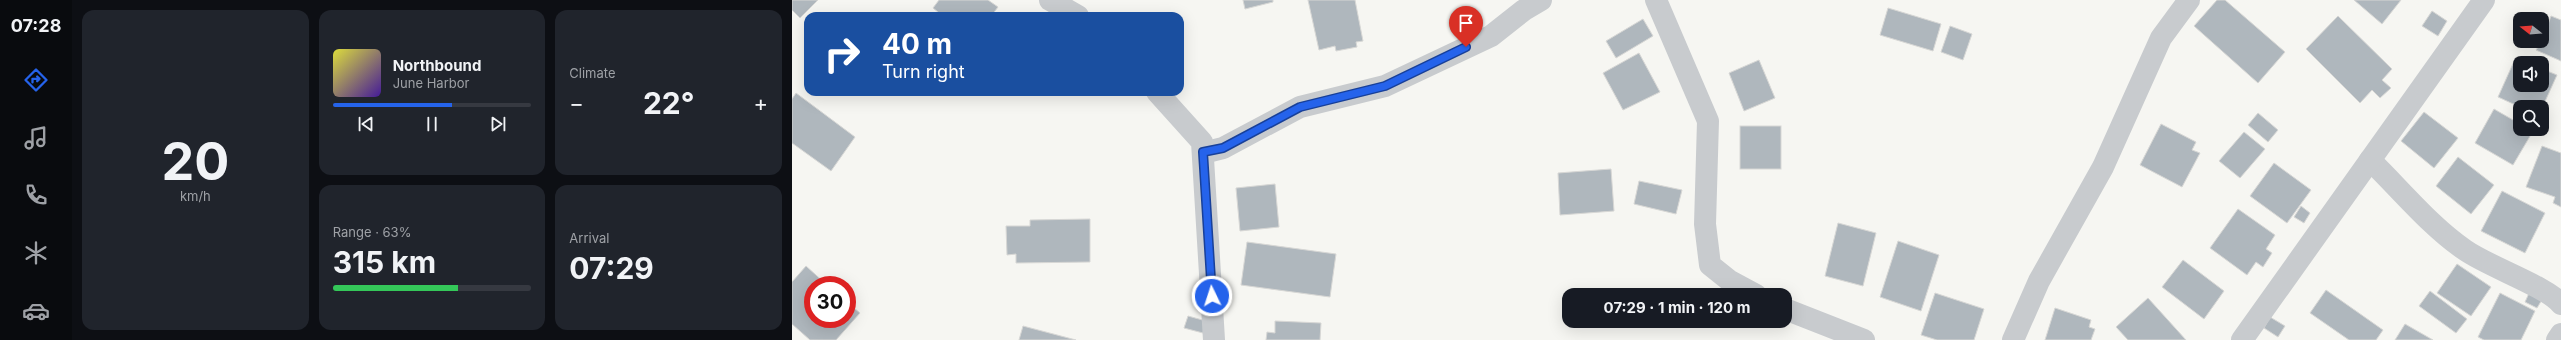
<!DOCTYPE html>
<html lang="en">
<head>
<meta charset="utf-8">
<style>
	body { margin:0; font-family:Inter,sans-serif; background:#20242c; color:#f1f3f6; height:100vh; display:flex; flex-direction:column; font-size:15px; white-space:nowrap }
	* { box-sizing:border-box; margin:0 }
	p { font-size:13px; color:#9ea1a6 }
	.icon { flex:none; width:22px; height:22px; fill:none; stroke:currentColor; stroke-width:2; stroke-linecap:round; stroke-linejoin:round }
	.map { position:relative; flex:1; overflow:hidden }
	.details { display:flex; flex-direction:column; gap:10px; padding:10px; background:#0d0f14; width:720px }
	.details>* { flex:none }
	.banner { position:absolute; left:12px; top:12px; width:380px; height:84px; border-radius:12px; box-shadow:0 4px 16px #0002; background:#1a4fa0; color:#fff; overflow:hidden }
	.needle { width:26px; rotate:287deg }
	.tools { position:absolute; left:1721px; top:12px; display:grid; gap:8px }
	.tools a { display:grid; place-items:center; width:36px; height:36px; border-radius:8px; background:#171b24; box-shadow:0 4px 16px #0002; font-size:20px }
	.speed { position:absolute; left:12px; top:276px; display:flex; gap:8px; font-size:20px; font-weight:700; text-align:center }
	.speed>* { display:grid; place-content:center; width:52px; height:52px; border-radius:50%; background:#171b24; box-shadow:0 4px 16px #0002; line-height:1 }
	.speed .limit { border:6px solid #d22; background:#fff; color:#111 }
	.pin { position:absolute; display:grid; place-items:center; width:34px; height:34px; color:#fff; margin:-41px -17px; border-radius:50% 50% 50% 0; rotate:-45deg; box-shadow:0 0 4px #0007 }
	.pin .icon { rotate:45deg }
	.me { position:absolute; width:44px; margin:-22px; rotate:356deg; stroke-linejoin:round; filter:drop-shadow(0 0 3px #0008) }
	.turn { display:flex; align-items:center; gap:14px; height:84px; padding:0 12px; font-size:18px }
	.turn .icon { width:52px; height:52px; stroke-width:2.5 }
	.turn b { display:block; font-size:28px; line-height:34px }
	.big { font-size:30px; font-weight:700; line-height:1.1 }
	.details .widget { flex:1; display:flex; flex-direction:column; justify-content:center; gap:6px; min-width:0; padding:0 14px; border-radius:12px; background:#20242c }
	.details .dial { align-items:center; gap:0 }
	.dial b { font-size:52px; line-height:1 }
	.song { display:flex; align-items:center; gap:12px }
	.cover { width:48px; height:48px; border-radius:6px; background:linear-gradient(135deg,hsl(60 70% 55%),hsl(260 70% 35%)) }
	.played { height:4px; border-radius:2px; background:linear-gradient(90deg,#2563eb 60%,#363941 60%) }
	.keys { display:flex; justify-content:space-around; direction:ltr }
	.heat { display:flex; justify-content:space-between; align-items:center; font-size:22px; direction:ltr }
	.charge { height:6px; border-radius:3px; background:linear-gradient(90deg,#34c759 63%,#363941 0) }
	.details .tiles { flex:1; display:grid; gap:10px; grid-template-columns:repeat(3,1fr) }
	.widget:first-child { grid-row:span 2 }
	.trip { position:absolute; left:770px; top:288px; width:230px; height:40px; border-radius:12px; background:#171b24; box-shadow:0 4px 16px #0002; font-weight:700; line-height:40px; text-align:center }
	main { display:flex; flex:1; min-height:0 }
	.dock { display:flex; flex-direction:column; width:72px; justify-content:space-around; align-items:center; background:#090b0e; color:#9ea1a6 }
	.dock .icon { width:28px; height:28px }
	.dock .on { color:#2563eb }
	.dock b { font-size:18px; color:#f1f3f6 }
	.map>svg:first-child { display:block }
</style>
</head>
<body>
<main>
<nav class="dock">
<b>07:28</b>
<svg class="icon on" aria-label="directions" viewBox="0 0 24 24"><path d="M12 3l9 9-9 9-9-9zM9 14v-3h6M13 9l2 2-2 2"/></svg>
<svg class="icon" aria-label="music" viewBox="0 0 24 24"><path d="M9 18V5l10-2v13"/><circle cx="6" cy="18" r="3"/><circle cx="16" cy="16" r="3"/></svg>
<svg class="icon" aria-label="phone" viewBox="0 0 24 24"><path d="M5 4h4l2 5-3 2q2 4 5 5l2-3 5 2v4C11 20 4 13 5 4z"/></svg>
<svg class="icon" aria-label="climate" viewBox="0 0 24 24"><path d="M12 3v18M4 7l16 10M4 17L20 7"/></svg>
<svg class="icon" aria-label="car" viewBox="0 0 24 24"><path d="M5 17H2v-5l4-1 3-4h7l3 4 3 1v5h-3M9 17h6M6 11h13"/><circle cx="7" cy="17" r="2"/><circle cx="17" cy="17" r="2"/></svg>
</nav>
<section class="details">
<div class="tiles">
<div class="widget dial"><b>20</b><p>km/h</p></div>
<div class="widget">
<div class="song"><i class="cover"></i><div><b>Northbound</b><p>June Harbor</p></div></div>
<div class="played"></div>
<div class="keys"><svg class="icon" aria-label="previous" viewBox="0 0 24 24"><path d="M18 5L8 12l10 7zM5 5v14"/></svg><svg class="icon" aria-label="pause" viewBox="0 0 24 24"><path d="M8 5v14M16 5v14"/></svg><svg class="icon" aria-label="next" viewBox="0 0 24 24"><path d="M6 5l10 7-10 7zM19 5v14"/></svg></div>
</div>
<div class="widget"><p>Climate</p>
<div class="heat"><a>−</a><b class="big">22°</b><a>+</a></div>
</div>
<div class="widget"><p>Range · 63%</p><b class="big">315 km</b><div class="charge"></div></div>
<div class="widget"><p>Arrival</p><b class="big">07:29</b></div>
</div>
</section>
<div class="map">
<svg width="1769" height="340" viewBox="0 0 1769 340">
	<rect width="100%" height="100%" fill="#f6f6f2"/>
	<g fill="#afb7bd" stroke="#d7d7d5">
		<path d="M0,0H26L8,18L0,10Z"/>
		<path d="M147,0H196L206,7L199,16H151L141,8Z"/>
		<path d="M451,0H481V2L453,9Z"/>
		<path d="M516,0H563L571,41L564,42L565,47L544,51L543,46L527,50Z"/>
		<path d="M1425,0H1433L1493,52L1466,83L1402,26Z"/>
		<path d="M1562,0H1609L1590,24Z"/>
		<path d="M1096,8L1149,24L1141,51L1088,35Z"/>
		<path d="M1640,11L1655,21L1646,36L1630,26Z"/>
		<path d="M1546,16L1600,69L1590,80L1599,88L1588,98L1580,90L1568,103L1514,49Z"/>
		<path d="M1759,16L1769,20V61L1744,50L1750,41Z"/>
		<path d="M851,19L861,36L824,58L814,41Z"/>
		<path d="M1158,26L1180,34L1171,60L1149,52Z"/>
		<path d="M847,53L868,92L831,110L811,73Z"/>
		<path d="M1724,57L1738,63H1728V85H1750V69L1765,75L1750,108L1728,107L1706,97Z"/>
		<path d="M967,60L983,98L952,111L937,73Z"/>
		<path d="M4,93L63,137L39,171L0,143V99Z"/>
		<path d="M1702,109L1728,124V129L1741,131L1721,165L1683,143Z"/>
		<path d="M1632,112L1666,138L1642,168L1609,141Z"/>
		<path d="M1466,113L1486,130L1476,142L1456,125Z"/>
		<path d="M1369,124L1404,142L1400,150L1408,153L1390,187L1348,165Z"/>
		<rect x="948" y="126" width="41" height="43"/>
		<path d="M1452,132L1473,149L1448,178L1427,161Z"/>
		<path d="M1750,146L1769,153V207L1761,203L1763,197L1734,187Z"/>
		<path d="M1666,157L1702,185L1679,214L1644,186Z"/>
		<path d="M1482,163L1519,190L1495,223L1458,196Z"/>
		<path d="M819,169L822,211L768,215L766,173Z"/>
		<path d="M847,181L890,190L884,214L842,204Z"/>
		<path d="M483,184L487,227L448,231L444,188Z"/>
		<path d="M1710,191L1753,213L1733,253L1689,231Z"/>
		<path d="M1509,206L1518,213L1512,223L1502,217Z"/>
		<path d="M1446,209L1483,235L1474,249L1480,253L1471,267L1464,262L1455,275L1418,248Z"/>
		<path d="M298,219V262L224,263V254L215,255L214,226H238V220Z"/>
		<path d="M1046,223L1084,233L1071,286L1033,276Z"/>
		<path d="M1106,241L1147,255L1129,311L1088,297Z"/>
		<path d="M455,242L544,254L538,297L449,285Z"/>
		<path d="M1391,260L1432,291L1412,319L1370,287Z"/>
		<path d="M1665,264L1699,287L1679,316L1645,293Z"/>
		<path d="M14,266L35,285H21V319H55V302L68,313L44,340H18L0,324V282Z"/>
		<path d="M1534,290L1591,330L1584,340H1557L1518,313Z"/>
		<path d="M1638,291L1675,319L1664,333L1627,306Z"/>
		<path d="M1738,291L1751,298L1745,308L1733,302Z"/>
		<path d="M1143,293L1192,309L1182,340H1145L1129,335Z"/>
		<path d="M1708,293L1743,311L1729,340H1692L1686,337Z"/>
		<path d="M1356,298L1394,340H1336L1324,327Z"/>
		<path d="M1263,308L1299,320L1297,327L1303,329L1299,340H1253Z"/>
		<path d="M396,316L414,321L411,333L392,328Z"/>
		<path d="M1478,317L1493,326L1486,337L1472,328Z"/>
		<path d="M483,321L529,323L528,340H474L475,332L483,333Z"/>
		<path d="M1613,324L1641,340H1603Z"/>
		<path d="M231,326L284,340H227Z"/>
	</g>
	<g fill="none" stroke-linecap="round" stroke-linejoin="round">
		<g stroke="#c8cbce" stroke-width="22">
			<path d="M258,0L286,16"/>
			<path d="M864,0L916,121L913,224L918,265L938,281L964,295"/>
			<path d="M365,92L410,142L422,340"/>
			<path d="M411,153L431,148L508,107L593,86L699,36L732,10L749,0"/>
			<path d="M1578,160C1609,190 1638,226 1673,250C1697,267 1754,286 1769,304"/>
			<path d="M993,309L1072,340"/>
			<path d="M1221,340L1247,281L1311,167L1369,38L1397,0"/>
			<path d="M1450,340L1692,0"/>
			<path d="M1765,340L1769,334"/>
		</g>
	</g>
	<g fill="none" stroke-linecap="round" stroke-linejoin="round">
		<defs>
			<path id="route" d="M420,296L411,152L431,148L508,107L593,86L674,47"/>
		</defs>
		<use href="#route" stroke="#184099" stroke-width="10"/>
		<use href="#route" stroke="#2563eb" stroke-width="7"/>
	</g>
</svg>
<div class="tools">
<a><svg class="needle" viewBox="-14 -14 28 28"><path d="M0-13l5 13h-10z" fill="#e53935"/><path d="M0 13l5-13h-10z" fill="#9ea1a6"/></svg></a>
<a><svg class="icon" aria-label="sound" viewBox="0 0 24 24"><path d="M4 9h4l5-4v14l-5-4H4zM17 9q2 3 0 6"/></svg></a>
<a><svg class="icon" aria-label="search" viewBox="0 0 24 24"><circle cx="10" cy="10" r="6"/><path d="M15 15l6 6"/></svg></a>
</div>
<div class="speed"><div class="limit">30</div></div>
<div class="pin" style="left:674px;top:47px;background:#d93025"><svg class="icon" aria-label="arrive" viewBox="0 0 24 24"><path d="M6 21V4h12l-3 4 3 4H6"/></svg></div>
<svg class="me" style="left:420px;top:296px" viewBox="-20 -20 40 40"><circle r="17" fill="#2563eb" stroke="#fff" stroke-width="3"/><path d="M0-11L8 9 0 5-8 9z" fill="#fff"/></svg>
<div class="trip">07:29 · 1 min · 120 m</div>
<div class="banner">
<div class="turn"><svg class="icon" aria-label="right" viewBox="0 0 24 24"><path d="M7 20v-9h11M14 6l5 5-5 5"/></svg><div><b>40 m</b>Turn right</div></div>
</div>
</div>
</main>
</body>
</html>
